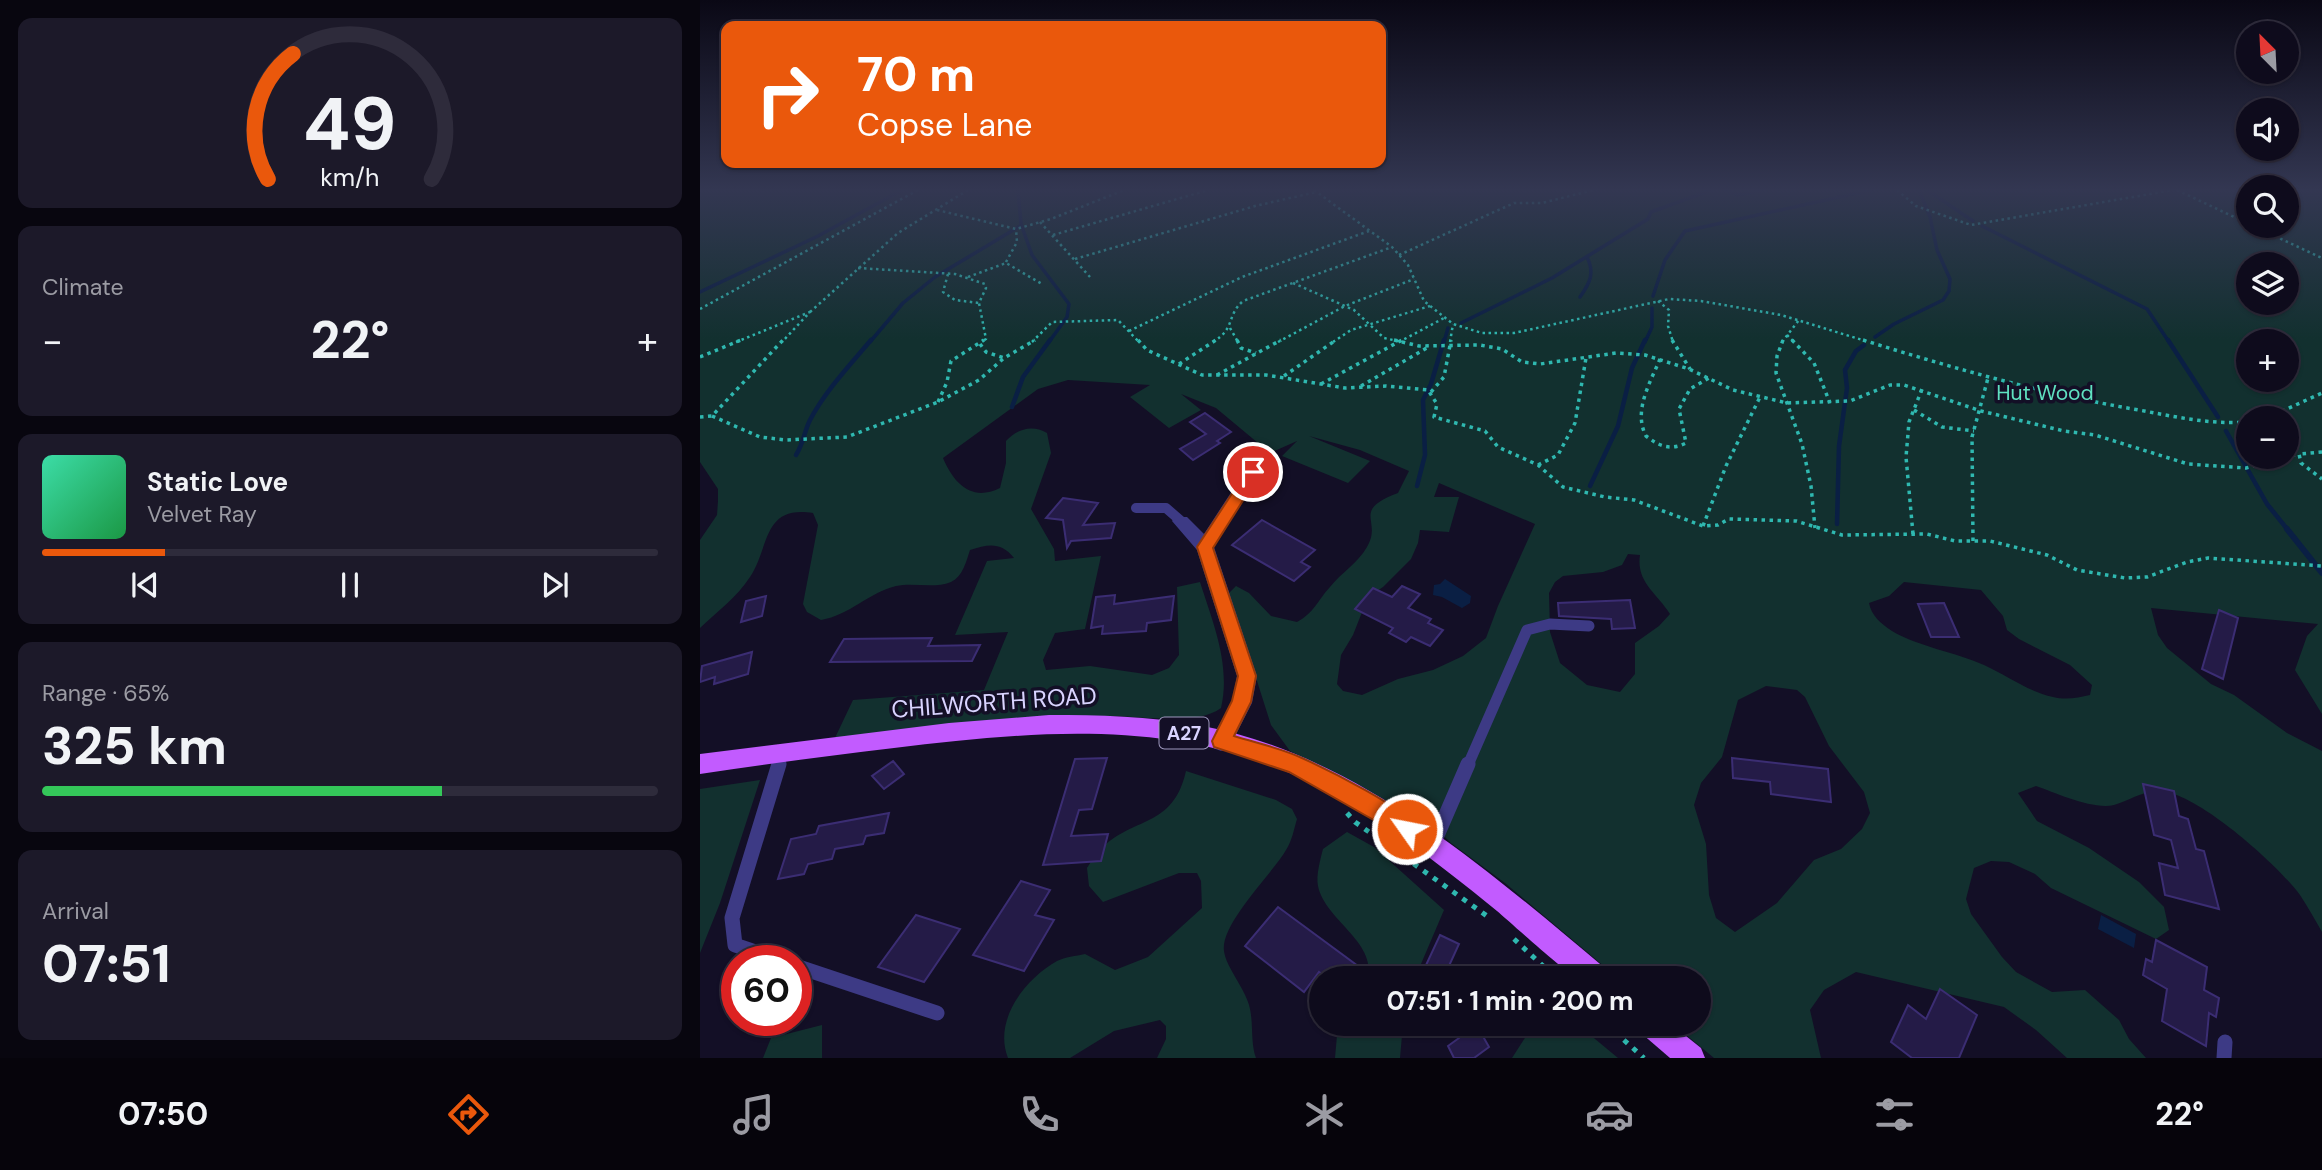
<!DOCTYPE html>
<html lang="en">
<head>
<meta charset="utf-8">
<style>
	body { margin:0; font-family:"DM Sans",sans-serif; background:#1c1929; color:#f1f3f6; height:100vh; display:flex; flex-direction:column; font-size:26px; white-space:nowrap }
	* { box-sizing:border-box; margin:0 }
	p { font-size:23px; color:#9b9ba3 }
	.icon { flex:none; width:38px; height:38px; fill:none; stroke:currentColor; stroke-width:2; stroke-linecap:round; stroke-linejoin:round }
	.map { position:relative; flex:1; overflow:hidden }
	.details { display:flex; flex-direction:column; gap:18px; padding:18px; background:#08060f; width:700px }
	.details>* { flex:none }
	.hud { position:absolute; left:21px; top:21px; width:665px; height:147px; border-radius:14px; box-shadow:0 2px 5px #0004,0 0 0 2px #2e2b3b; background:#ea580c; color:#fff; overflow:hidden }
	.needle { width:46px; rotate:336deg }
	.tools { position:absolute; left:1536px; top:21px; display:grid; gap:14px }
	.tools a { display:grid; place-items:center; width:63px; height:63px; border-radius:50%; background:#0e0b1c; box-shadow:0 2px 5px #0004,0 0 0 2px #2e2b3b; font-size:35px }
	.speed { position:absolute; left:21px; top:945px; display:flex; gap:14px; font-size:35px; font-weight:700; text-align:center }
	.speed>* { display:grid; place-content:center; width:91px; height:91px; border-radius:50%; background:#0e0b1c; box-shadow:0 2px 5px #0004,0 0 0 2px #2e2b3b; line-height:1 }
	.speed .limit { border:10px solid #d22; background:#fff; color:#111 }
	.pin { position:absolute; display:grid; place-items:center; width:60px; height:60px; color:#fff; margin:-30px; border:4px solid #fff; border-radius:50%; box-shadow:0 2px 7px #0007 }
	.me { position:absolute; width:77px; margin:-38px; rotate:303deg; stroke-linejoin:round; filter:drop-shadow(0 0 5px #0008) }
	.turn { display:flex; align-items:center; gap:24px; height:147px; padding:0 21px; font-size:32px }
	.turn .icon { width:91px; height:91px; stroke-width:2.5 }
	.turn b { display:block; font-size:49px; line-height:60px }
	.big { font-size:52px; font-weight:700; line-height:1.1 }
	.details .card { flex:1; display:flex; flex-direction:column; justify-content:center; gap:10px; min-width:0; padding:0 24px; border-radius:14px; background:#1c1929 }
	.details .dial { align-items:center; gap:0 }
	.dial svg { height:182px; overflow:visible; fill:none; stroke:#2e2b3b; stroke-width:7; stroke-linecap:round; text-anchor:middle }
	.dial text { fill:#f1f3f6; stroke:none }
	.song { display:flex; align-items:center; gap:21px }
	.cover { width:84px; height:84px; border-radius:10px; background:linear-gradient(135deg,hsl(160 70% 55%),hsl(140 70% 35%)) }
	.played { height:7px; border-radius:4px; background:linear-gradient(90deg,#ea580c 20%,#2e2b3b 20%) }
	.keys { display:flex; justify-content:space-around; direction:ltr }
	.heat { display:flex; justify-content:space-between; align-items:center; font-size:38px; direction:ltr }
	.charge { height:10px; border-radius:5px; background:linear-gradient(90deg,#34c759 65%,#2e2b3b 0) }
	.trip { position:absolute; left:609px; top:966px; width:402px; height:70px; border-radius:35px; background:#0e0b1c; box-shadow:0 2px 5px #0004,0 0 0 2px #2e2b3b; font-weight:700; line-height:70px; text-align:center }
	.tab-bar { display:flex; height:112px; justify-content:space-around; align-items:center; background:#06040b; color:#9b9ba3 }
	.tab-bar .icon { width:49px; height:49px }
	.tab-bar .selected { color:#ea580c }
	.tab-bar b { font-size:32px; color:#f1f3f6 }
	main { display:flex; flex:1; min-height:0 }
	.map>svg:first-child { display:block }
</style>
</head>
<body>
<main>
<section class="details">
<div class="card dial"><svg viewBox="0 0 100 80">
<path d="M14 69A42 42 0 1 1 86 69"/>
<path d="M14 69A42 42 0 0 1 25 14" stroke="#ea580c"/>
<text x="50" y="56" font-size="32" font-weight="700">49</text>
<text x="50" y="72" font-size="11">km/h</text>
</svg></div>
<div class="card"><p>Climate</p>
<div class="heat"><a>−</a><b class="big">22°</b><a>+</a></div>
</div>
<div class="card">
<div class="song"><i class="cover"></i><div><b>Static Love</b><p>Velvet Ray</p></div></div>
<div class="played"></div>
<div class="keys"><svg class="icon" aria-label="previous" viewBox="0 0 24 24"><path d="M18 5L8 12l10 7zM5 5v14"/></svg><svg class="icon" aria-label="pause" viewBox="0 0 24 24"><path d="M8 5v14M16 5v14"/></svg><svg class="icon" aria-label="next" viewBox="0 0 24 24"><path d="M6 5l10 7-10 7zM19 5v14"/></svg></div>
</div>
<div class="card"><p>Range · 65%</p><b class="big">325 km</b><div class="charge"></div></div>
<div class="card"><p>Arrival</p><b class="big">07:51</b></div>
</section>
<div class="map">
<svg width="1622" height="1058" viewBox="0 0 1622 1058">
	<rect width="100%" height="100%" fill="#130f26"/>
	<g fill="#12302f" fill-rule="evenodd">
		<path d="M0,190H1549V226H1587V190H1622V714L1595,670L1607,636L1618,624L1451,608L1458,635L1467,648L1511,684L1534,695L1587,733L1622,751V932C1615,920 1608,907 1600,895C1578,865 1498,793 1460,791C1444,790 1428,801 1414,805C1393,810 1356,793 1336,786L1318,793L1337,821L1389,848L1439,882L1464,907L1469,930L1456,939L1351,888L1335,874L1309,862L1291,861L1274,868L1266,899L1271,914L1302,957L1316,972L1352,992L1385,990L1419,1020L1429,1039L1446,1058H1367L1336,1030L1304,1007L1156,972L1124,990L1110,1010L1121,1058H1014L973,1024H999V978H918L805,883L751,843L718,811L684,801L590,751L571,725L529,593L536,586L549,593L571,616L597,622C614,613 618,600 630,587C641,573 658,563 667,547C683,520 650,511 698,493L709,471L660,450L609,436L670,461L648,483L582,456L597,441L570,453L516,408L481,394L501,410L469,428L430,397L450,385L368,380L338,389L243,458C254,484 272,502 300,488L306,463V441C317,429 332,424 347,433L351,453L331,509L354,549L355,561L401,556L385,629L355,633L343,660L346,670L390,666L452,675L469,668L479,655L477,587L500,582C513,623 531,665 521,708C497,726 442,716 412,716C319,715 226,730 134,740L153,700L284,690L308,632L255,635L287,561L314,558C301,542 289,544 270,550C266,562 263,576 251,582C233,589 214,582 196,586C168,593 150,615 121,620L107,612L103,604L118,525L113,513C62,505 70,547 50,577C37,597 17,612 0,628V540L17,515L18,501V489L0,462ZM1549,264H1587V303H1549ZM1549,341H1587V380H1549ZM1549,418H1587V457H1549ZM739,483L835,524L798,606L786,638L763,656L733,670L698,679L662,695L643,691L637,684L641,655L653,635L668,597L683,587L711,559L718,543L720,530L749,532L759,497H734ZM928,554L940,555C936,582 956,592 970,614L959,626L935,643V674L920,692L887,685L860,663L850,632L849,593L855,582L863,576L903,572L922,565ZM1204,582L1281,590L1303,616L1307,630L1319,639L1370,665L1392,685L1390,695C1378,698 1365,700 1353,697C1327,691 1308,676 1284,665C1255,652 1219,647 1192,631C1181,624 1171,615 1169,603L1189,596ZM1066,686L1097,690L1105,697L1129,746L1164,792L1170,813L1162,829L1141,849L1114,860L1077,903L1035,932L1016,918L1009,895L1006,844L994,805L1001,783L1022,757L1038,700Z"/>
		<path d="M486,771L576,800L592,809L597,819C594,829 592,841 586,850C573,873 520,924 524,951C526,967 544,987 549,1005C554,1022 550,1042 556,1058H457L466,1039V1026L460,1020L414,1031L370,1058H308C293,1020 325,979 357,961C365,957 376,956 385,954L415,970L448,957L502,908L501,881L497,873H479L403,902L389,886L387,868C391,862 395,855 400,850C432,816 473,829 486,771Z"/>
		<path d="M60,780L20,903L0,953V789Z"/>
		<path d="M647,832L674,847L744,910L715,978H668C676,941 625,920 618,886C616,875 620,861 623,849Z"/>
		<path d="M638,1024H703L700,1058H635Z"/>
		<path d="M834,1024H877L918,1058H812Z"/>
		<path d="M122,1025V1058H63L71,1038Z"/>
	</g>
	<g fill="#0a1f44">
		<path d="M745,579L771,596L770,603L762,608L742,597L733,595L734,585L740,584Z"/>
		<path d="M1401,915L1436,934L1434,948L1398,929Z"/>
	</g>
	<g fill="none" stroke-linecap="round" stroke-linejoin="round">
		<g stroke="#0a1f44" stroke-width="3.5">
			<path d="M318,190L321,224L332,255L369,304L367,317L349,342"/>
			<path d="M1026,190L1038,195L1062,190"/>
			<path d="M1227,190L1273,221"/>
			<path d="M1282,226L1447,309L1469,342"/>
			<path d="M0,292L118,236L202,190"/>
			<path d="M953,296L965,260L985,231L1171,190"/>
			<path d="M880,297C890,283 895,273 887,257"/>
			<path d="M761,323L852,278L948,219L951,212L1011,190"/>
			<path d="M1175,337L1194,324L1243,300L1249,291L1250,279L1237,250L1230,217L1219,190"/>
			<path d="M170,342L203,303L235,277L320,226"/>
			<path d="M744,342L748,328"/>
			<path d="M945,342L952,327V308"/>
		</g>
		<g stroke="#0a1f44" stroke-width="4.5">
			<path d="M1468,340L1518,417"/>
			<path d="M312,407L323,377L350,340"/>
			<path d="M1526,431L1567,504L1588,530"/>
			<path d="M96,455C104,442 104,432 110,420C126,390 150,365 171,340"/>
			<path d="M717,486L725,455L723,400L731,384L744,340"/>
			<path d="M890,486L918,426L932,368L945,340"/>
			<path d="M1137,524L1139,446L1147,388L1145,370L1156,351L1164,345"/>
		</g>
		<path stroke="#0a1f44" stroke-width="6" d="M1587,529L1622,573"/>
	</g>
	<g fill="#241b47" stroke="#3b2d73" stroke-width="2">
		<path d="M505,413L531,432L517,441L520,443L493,460L480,449L506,434L490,422Z"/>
		<path d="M363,498L398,503L383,525L415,523L411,538L371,541L367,548L363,520L346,518Z"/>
		<path d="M562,520L615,550L601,562L610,567L594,581L532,545Z"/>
		<path d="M702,586L720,594L708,608L731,619L728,623L743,630L730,646L711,637L706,642L689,633L693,628L655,609L673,588L692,597Z"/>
		<path d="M415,595L414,604L474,596L471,620L447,623L446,631L402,634L403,626L391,628L396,597Z"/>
		<path d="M66,596L62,616L41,622L46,601Z"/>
		<path d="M930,600L935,628L912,629L911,619L859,616L858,603Z"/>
		<path d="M1244,603L1259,637H1231L1218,604Z"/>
		<path d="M1519,610L1538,618L1523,679L1502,669Z"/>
		<path d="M232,638L228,646L280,645L272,661L130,662L144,639Z"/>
		<path d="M52,652L48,674L14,684L15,677L0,682L2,666Z"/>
		<path d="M407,758L392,809L379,810L371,836L408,834L401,861L343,865L375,759Z"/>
		<path d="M1032,758L1128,769L1131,802L1071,794L1070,782L1033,778Z"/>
		<path d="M193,761L204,774L184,789L172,776Z"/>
		<path d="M1443,784L1474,791L1479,816L1488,819L1496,849L1504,851L1519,909L1465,895L1459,863L1478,868L1471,840L1454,835Z"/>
		<path d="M189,813L184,833L166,836L163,844L135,849L132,859L108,864L104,874L78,879L91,839L116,834L119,826Z"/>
		<path d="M321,881L350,890L335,915L354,920L324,971L273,955Z"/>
		<path d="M578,907L662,969L655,978H627L619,972L604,992L545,946Z"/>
		<path d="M216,915L260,929L224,982L178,967Z"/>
		<path d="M740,935L759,944L748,968L753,978H720Z"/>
		<path d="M1456,940L1507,967L1504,990L1519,998L1516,1017L1509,1013L1506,1046L1462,1021L1467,989L1443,975L1446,959L1452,962Z"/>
		<path d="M1240,989L1277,1015L1259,1058H1212L1191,1042L1208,1005L1226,1019Z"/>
		<path d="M751,1024H776L789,1047L774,1058H754L748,1046L759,1038Z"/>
	</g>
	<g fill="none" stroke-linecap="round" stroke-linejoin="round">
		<g stroke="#2fb8b0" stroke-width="2.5" stroke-dasharray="2.5 3.5" stroke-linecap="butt">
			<path d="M614,190L692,247L708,265L724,301L753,324L782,333H814L969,299L1001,301L1081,315L1169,342"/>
			<path d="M1197,190L1216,206L1271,225L1473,190"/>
			<path d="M1477,190L1549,224"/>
			<path d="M237,210L316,229L351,219L424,190"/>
			<path d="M340,222L390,277"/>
			<path d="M1553,226L1622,258"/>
			<path d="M353,235L508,190"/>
			<path d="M699,255L814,203H842L893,190"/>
			<path d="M375,259L555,206L616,192"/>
			<path d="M306,262L317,242L316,229"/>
			<path d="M158,268L255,274L285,284L286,288L279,303L286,339L281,342"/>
			<path d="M248,274L243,292L255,300L279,303"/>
			<path d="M268,277L306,263L342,284"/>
			<path d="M593,283L654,310L684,338L702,342"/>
			<path d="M958,301L969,310L968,326L973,342"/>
			<path d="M0,309L218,190"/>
			<path d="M110,312L198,233L268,190"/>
			<path d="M530,328L538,342"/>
			<path d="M429,331L542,277L669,231"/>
			<path d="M1087,335L1094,342"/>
			<path d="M36,342L110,312L82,342"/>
			<path d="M332,342L352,322L418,320L439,342"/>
			<path d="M513,342C536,328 526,316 543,301L692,247"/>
			<path d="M578,342L645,306L714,279"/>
			<path d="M633,342L651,330L730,306"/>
			<path d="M699,342L744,318"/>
			<path d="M750,342L753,324"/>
			<path d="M1082,342L1099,320"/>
		</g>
		<g stroke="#2fb8b0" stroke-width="3.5" stroke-dasharray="3.5 4.5" stroke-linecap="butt">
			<path d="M438,340L447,350L502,375H566L645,388L686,386L728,390L737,404L734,417L785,431L798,447L838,465L863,487L905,497L934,500L1003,526L1018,525L1029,519L1096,521L1142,535L1227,534L1255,541H1290L1347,555L1377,570L1425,578L1447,577L1487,562L1508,558L1622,566"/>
			<path d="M537,340L541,348L556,353"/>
			<path d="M694,340L719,346L780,345L802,349L822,362L840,364L916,353L945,355L989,369L1033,390L1087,403L1150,401L1190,385H1204L1281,411L1364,431L1395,435L1488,464L1546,468L1599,454"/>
			<path d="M972,340L990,369"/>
			<path d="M1083,340L1077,356L1076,373L1102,444L1111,486L1115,528"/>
			<path d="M1092,340L1114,363L1130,403"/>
			<path d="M1163,340C1252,368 1341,393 1433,409C1473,416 1508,425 1549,422"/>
			<path d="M280,344L286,352L304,358"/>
			<path d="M0,357L41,340"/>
			<path d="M960,359C950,383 933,411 946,436C959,446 970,451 986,443L979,409L990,389L1009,378"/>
			<path d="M479,364L516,340"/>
			<path d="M517,375L581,340"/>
			<path d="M584,376L636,340"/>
			<path d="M621,384L702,340"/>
			<path d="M661,386L730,346"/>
			<path d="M731,392L744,377L751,340"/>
			<path d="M238,402L247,382L251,361L284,340"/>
			<path d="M1214,410L1242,427L1274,431"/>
			<path d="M12,416L60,437L86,440L147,437L238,402L279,380L304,358L335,340"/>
			<path d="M0,417L12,416L83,340"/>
			<path d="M1567,418L1622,393"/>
			<path d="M1587,444L1599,454"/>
			<path d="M1622,452L1599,454L1601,463L1622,479"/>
			<path d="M838,465L858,455L875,423L886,358"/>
			<path d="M1003,526L1026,466L1060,397"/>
			<path d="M1213,534L1206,457L1209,422L1222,389"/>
			<path d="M1273,541L1272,437L1288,378"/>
		</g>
		<g stroke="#2fb8b0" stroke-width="5" stroke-dasharray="5 7" stroke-linecap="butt">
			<path d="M647,813L655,822L787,916"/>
			<path d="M814,939L856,978"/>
			<path d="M906,1024L944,1058"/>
		</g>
		<path stroke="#3d3a85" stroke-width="10" d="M436,508H466L481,521"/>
		<g stroke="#3d3a85" stroke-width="11">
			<path d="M78,765L82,753"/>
			<path d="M768,765L827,630L850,624L889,626"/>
		</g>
		<g stroke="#3d3a85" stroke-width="15">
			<path d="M79,764L32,918L35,945L82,961"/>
			<path d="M732,847L768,764"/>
			<path d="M96,966L237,1013"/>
			<path d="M1524,1058L1525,1042"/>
		</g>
		<path fill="#3d3a85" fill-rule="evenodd" d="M553,466L561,472L514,547L557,676L552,703L529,748L521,751L513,748L510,741L532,702L537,676L497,550L472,521L475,517H487L504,534L547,468Z"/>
		<g fill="#c25bff" fill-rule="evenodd">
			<path d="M349,715C399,715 449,716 498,725C657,754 786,869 906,969L910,978C901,978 887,981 878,978C868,975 810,922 797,911C732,858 663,804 585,771C461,719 325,732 194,748C129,756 65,764 0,774V754L249,723Z"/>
			<path d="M937,1024H971L1001,1048L1005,1058H970L941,1033Z"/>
		</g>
	</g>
	<linearGradient id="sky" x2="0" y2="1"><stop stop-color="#0a0815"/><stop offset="0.56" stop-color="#333752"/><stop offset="1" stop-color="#333752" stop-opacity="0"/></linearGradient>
	<rect width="1622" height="339" fill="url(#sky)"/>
	<path fill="#ea580c" stroke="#983908" stroke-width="2" d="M553,467L561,472L513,548L556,676L551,702L534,736C556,743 581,748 602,758C624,768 710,810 718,829L715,836L707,839L589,772L514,747L512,741L532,701L538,676L497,547L548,469Z"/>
	<g text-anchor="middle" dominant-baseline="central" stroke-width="7" stroke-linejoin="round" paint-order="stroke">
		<rect fill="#130f26" stroke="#9e99be" stroke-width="2" x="459.5" y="717.5" width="49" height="31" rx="5"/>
		<g font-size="19" font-weight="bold" fill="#d9d4ff">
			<text x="484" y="733">A27</text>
		</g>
		<g font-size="21" fill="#5fe0c0" stroke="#130f26">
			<text x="1345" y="393">Hut Wood</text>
		</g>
		<g font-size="24" fill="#d9d4ff" stroke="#130f26">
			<text transform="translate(294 702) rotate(-4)">CHILWORTH ROAD</text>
		</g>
	</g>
</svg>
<div class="tools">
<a><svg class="needle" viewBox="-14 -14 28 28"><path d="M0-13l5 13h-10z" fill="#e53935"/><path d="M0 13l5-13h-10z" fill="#9b9ba3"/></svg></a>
<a><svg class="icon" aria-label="sound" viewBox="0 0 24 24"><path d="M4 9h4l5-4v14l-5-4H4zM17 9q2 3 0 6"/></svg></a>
<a><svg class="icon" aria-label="search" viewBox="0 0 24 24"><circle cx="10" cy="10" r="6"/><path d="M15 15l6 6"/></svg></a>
<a><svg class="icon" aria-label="layers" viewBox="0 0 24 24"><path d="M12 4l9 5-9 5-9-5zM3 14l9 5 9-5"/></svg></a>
<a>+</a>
<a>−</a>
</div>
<div class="speed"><div class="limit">60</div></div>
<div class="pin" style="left:553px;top:472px;background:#d93025"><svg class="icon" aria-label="arrive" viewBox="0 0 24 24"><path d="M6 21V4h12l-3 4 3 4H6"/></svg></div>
<svg class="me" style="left:707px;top:829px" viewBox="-20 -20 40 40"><circle r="17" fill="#ea580c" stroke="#fff" stroke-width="3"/><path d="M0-11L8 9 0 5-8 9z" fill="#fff"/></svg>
<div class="trip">07:51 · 1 min · 200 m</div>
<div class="hud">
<div class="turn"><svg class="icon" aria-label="right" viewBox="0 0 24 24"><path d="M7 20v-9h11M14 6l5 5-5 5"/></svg><div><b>70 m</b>Copse Lane</div></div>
</div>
</div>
</main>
<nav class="tab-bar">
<b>07:50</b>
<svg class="icon selected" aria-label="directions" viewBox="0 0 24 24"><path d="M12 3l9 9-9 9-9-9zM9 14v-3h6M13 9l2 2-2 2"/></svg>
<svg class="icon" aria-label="music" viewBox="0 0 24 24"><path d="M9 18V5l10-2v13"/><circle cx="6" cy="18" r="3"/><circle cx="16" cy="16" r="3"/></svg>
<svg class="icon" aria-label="phone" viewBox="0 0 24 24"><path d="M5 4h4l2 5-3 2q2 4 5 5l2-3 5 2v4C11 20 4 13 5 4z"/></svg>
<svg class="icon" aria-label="climate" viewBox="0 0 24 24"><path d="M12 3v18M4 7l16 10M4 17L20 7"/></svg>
<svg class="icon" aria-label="car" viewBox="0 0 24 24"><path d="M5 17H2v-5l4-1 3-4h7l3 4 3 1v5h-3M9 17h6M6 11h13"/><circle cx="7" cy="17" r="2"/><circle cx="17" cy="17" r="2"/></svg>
<svg class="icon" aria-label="filters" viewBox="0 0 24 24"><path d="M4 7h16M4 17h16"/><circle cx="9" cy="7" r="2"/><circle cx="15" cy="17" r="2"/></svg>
<b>22°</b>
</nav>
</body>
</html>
